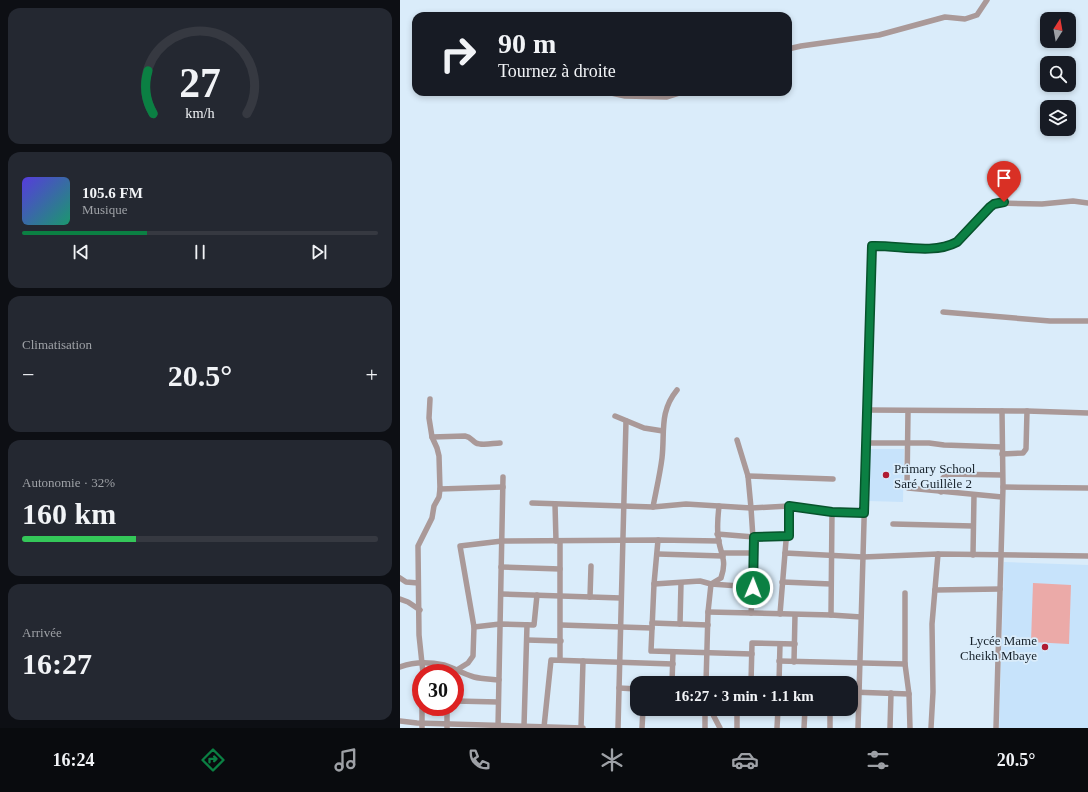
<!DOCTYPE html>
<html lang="fr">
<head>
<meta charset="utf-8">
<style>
	body { margin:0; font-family:"Times New Roman",serif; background:#242831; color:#f1f3f6; height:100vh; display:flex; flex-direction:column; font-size:15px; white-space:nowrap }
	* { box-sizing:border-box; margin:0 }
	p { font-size:13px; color:#9ea1a6 }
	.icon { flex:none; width:22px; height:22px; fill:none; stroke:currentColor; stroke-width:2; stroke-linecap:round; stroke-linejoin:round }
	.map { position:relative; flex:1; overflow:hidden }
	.details { display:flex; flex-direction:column; gap:8px; padding:8px; background:#0d0f14; width:400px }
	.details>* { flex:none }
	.top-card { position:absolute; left:12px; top:12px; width:380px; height:84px; border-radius:12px; box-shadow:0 2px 6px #0003; background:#171b24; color:#f1f3f6; overflow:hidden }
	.needle { width:26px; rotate:11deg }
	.fabs { position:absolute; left:640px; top:12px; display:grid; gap:8px }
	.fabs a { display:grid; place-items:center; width:36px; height:36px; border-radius:8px; background:#171b24; box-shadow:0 2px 6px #0003; font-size:20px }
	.speed { position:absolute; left:12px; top:664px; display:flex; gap:8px; font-size:20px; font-weight:700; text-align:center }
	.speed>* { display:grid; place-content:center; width:52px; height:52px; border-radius:50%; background:#171b24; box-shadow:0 2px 6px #0003; line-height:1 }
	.speed .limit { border:6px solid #d22; background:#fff; color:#111 }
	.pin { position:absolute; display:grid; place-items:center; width:34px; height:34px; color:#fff; margin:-41px -17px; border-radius:50% 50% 50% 0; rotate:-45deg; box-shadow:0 0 4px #0007 }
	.pin .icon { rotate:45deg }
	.me { position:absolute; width:44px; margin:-22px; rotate:1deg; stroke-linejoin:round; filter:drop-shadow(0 0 3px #0008) }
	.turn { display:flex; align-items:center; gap:14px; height:84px; padding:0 20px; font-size:18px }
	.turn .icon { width:52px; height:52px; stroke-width:2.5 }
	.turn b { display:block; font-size:28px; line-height:34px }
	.big { font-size:30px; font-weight:700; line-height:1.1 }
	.details .tile { flex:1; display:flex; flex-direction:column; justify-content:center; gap:6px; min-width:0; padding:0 14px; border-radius:12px; background:#242831 }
	.details .dial { align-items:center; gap:0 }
	.dial svg { height:104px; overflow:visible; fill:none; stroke:#363941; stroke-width:7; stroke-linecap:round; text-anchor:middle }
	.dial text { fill:#f1f3f6; stroke:none }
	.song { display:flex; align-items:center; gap:12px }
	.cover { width:48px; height:48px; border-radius:6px; background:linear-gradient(135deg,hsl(250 70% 55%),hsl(160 70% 35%)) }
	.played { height:4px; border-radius:2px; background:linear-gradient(90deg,#0b8043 35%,#363941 35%) }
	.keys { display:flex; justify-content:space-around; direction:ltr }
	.heat { display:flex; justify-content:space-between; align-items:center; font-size:22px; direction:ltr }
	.charge { height:6px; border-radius:3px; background:linear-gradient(90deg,#34c759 32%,#363941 0) }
	.trip { position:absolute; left:230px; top:676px; width:228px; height:40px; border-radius:12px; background:#171b24; box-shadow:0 2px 6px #0003; font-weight:700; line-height:40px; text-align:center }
	.tabs { display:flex; height:64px; justify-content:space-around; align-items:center; background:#090b0e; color:#9ea1a6 }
	.tabs .icon { width:28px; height:28px }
	.tabs .active { color:#0b8043 }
	.tabs b { font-size:18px; color:#f1f3f6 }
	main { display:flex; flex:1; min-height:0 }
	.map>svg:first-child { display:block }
</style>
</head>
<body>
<main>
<section class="details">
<div class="tile dial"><svg viewBox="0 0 100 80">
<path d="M14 69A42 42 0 1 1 86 69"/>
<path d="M14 69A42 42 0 0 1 10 36" stroke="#0b8043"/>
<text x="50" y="56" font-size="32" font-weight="700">27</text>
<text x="50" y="72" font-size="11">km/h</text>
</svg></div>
<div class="tile">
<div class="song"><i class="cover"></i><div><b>105.6 FM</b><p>Musique</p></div></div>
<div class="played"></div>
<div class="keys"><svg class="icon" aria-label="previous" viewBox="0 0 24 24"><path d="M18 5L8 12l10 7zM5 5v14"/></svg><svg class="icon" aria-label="pause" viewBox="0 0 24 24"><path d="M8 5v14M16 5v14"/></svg><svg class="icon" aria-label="next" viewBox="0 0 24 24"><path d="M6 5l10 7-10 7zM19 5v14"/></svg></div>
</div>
<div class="tile"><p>Climatisation</p>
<div class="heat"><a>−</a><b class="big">20.5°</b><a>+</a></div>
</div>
<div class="tile"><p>Autonomie · 32%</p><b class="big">160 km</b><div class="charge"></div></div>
<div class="tile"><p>Arrivée</p><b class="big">16:27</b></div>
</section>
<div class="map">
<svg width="688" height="728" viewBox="0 0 688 728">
	<rect width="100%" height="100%" fill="#daecfa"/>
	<g fill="#c7e3fb">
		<path d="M469,449H504L503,502L468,501Z"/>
		<path d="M604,562L688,565V728H599Z"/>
	</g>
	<path fill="#ebaaa8" d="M633,583L671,585L669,644L631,642Z"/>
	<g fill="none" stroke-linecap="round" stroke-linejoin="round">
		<g stroke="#aa9998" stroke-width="5.5">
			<path d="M388,49L401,46L479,35L545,17L565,19L577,15L587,0"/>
			<path d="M207,92L225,96L267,97L283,92"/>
			<path d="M543,312L650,321H688"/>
			<path d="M30,399L29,418L32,437L37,448L39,456L40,489L103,487"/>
			<path d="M467,410L627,411L688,413"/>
			<path d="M508,411L507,487L508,488L602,497"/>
			<path d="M215,416L244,428L263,431"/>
			<path d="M32,437L65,436C71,437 72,441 76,443C82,446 94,443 100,443"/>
			<path d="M337,440L348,476L351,508L354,553L353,587L351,613"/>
			<path d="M466,443H529L544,445L602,447"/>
			<path d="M602,454L623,453L626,449L627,411"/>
			<path d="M348,476L433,479"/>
			<path d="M603,487L688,488"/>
			<path d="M541,492L543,478L548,474L602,475"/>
			<path d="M132,503L253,507L286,504L351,508L389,506L432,512L464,513"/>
			<path d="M155,504L156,541"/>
			<path d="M253,507C256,491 260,474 262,458C265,432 259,412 277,390"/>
			<path d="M493,524L573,526"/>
			<path d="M317,534L354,537L389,536"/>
			<path d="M258,540L254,584L251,651L352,654"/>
			<path d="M160,541V660"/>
			<path d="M323,553H354"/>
			<path d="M385,553L386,541L389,536V506"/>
			<path d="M258,554L323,556"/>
			<path d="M573,555L574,495"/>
			<path d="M101,567L160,569"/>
			<path d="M0,578L6,582L18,583"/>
			<path d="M382,582L431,584"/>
			<path d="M254,584L300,581L311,584L353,587"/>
			<path d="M535,590L600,589"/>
			<path d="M505,593V664L509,694L510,728"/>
			<path d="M101,594L221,598"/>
			<path d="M190,597L191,566"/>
			<path d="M0,599L8,602L20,610"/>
			<path d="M308,612L431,615L461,617"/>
			<path d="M380,614L385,553L463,557L538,554L688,556"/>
			<path d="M431,615L432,512"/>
			<path d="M252,623L308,625"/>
			<path d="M280,624L281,583"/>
			<path d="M161,625L252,628"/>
			<path d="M74,627L100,624L134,625L137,595"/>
			<path d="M127,640L161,641"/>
			<path d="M379,661L505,664"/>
			<path d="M394,662L395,615"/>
			<path d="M0,667C13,662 30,662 44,665C54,668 63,674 74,677C82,679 91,679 99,680"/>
			<path d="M23,673L19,635L18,546L32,518L34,506L39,497L40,489"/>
			<path d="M52,673L68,663L73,656L74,627L60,546L102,541L258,540L319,541"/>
			<path d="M272,683L273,652"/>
			<path d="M306,683L308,612L311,584L321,578C328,558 319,553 318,535C317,526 318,515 319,506"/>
			<path d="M351,683L352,643L395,644"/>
			<path d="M379,683L380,644"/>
			<path d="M219,688L237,689"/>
			<path d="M451,692L509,694"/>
			<path d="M55,701L98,702"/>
			<path d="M47,707V728"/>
			<path d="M310,709L320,728"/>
			<path d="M0,721L17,723L183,728"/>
			<path d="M124,726L127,625"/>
			<path d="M144,727L151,660L273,664"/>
			<path d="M22,728V707"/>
			<path d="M98,728L103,477"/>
			<path d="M181,728L183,661"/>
			<path d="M218,728L226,421"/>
			<path d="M242,728L243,709"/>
			<path d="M305,728V709"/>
			<path d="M337,728V709"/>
			<path d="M377,728L378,709"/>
			<path d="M404,728L405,709"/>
			<path d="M430,728V709"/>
			<path d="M458,728L472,247C498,245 534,255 557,241L590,207L599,203L642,204L673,201L688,203"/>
			<path d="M490,728L491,693"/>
			<path d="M531,728L533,692L532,624L538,554"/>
			<path d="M596,728L603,487L602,411"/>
		</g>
	</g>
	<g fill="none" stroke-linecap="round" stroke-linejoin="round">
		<defs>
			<path id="route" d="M353,588L354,537L389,536V506L432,512L464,513L472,246C498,245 533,255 557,242L590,207L594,204L604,202"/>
		</defs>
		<use href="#route" stroke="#07532c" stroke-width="10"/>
		<use href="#route" stroke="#0b8043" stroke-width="7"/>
	</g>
	<g fill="#b01c32" stroke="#daecfa" stroke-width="1.5">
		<circle cx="486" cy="475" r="4"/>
		<circle cx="645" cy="647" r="4"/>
	</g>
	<g text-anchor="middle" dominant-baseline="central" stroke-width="3.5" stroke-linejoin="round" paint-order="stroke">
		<g font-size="13" fill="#17222b" stroke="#daecfa" text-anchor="start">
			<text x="494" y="468">Primary School<tspan x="494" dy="15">Saré Guillèle 2</tspan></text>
			<text x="637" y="640" text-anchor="end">Lycée Mame<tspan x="637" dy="15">Cheikh Mbaye</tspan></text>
		</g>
	</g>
</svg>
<div class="fabs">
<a><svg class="needle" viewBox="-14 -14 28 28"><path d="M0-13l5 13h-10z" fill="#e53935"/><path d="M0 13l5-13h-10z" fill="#9ea1a6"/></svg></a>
<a><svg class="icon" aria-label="search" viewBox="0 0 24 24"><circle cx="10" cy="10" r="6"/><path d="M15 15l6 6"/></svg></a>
<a><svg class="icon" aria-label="layers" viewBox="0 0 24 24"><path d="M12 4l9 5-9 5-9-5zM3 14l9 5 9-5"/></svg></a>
</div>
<div class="speed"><div class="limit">30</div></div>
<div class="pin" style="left:604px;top:202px;background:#d93025"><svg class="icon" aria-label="arrive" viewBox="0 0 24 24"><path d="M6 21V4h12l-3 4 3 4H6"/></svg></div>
<svg class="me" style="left:353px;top:588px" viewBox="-20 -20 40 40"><circle r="17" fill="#0b8043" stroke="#fff" stroke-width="3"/><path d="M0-11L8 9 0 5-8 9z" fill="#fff"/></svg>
<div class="trip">16:27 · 3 min · 1.1 km</div>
<div class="top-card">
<div class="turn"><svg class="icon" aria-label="right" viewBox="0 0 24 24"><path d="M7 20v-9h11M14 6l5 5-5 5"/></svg><div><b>90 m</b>Tournez à droite</div></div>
</div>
</div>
</main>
<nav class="tabs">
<b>16:24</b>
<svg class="icon active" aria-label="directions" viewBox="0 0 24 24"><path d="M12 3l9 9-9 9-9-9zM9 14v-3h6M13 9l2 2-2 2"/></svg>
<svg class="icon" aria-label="music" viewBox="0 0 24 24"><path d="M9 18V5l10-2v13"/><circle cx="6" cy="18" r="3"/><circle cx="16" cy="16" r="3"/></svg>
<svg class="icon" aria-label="phone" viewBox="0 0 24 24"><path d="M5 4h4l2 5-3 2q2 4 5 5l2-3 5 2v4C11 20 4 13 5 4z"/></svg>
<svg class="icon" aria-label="climate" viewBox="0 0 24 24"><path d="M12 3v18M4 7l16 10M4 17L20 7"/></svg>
<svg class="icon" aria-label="car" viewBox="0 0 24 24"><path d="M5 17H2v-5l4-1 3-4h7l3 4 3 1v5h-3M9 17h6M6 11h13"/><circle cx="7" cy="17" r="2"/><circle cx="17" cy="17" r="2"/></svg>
<svg class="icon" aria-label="filters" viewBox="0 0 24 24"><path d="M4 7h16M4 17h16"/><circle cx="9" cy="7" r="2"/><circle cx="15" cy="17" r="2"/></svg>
<b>20.5°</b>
</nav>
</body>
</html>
